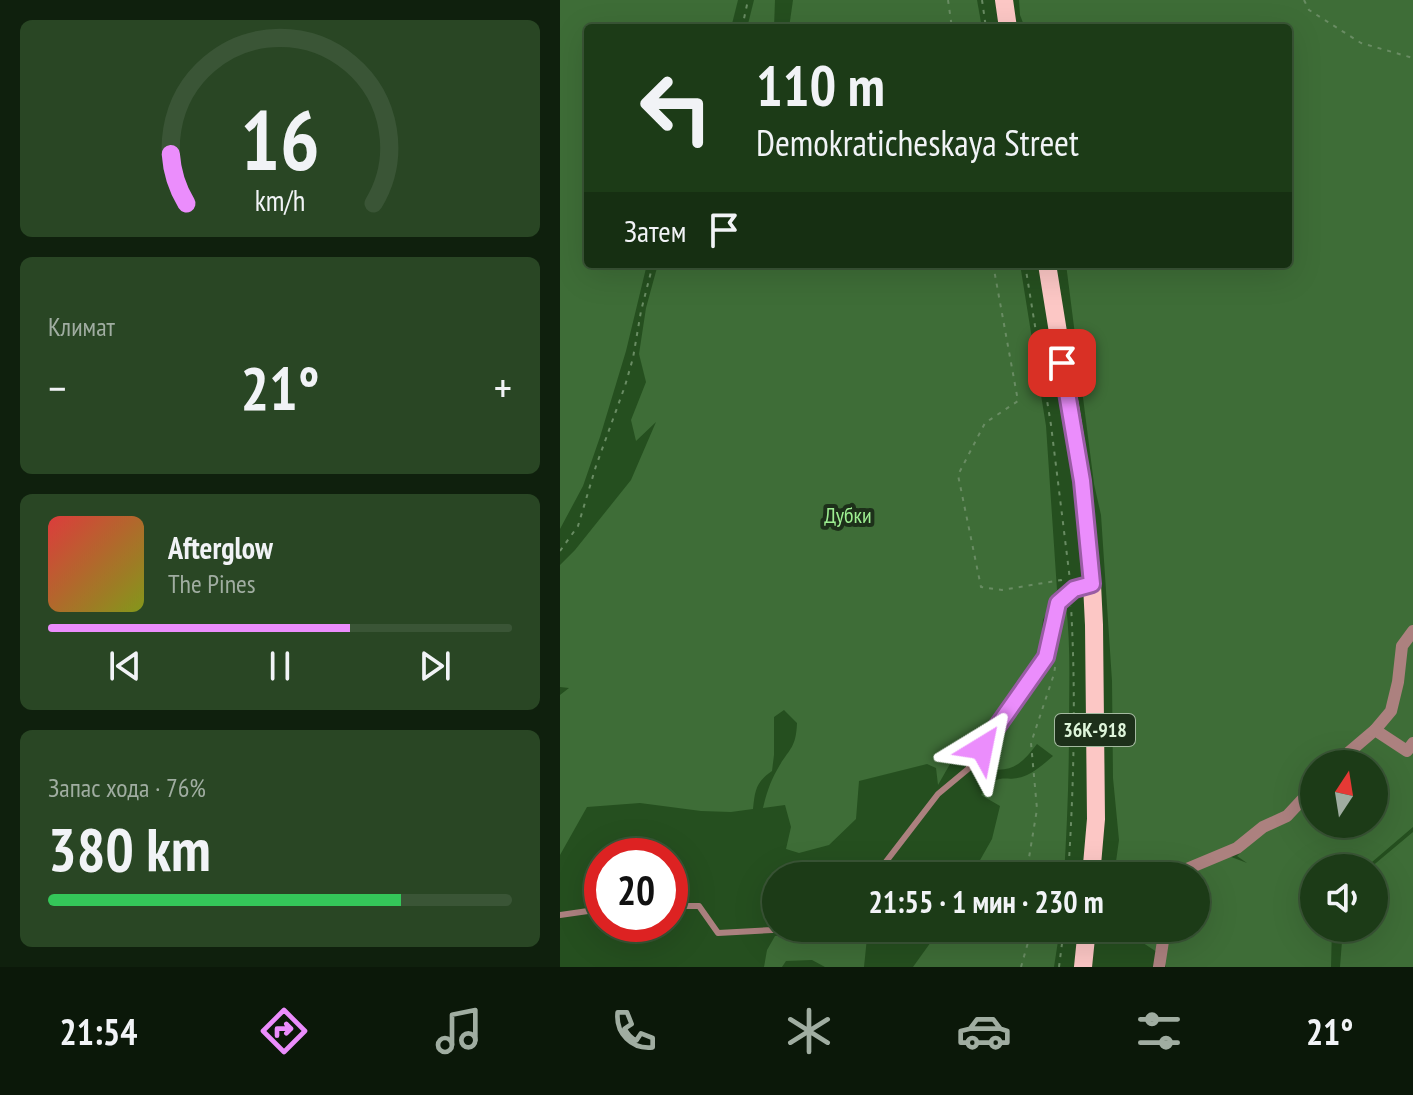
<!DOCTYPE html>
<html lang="ru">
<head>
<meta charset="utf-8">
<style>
	body { margin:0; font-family:"PT Sans Narrow",sans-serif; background:#294624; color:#f1f3f6; height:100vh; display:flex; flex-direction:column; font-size:30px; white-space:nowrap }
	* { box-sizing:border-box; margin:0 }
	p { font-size:26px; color:#a0ada1 }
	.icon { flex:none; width:44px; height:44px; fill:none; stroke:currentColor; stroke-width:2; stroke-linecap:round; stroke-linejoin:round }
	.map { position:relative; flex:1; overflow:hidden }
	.details { display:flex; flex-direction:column; gap:20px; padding:20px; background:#0f200d; width:560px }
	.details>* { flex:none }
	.guide { position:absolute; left:24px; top:24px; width:708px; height:244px; border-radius:8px; box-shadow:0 8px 32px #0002,0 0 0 2px #3a5536; background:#1c3b17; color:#f1f3f6; overflow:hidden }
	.needle { width:52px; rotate:12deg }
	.tools { position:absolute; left:740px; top:750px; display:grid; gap:16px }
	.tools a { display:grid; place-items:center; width:88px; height:88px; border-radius:50%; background:#1c3b17; box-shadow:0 8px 32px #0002,0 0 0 2px #3a5536; font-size:40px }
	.speed { position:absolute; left:24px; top:838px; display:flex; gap:16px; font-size:40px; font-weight:700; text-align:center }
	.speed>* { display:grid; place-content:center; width:104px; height:104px; border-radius:50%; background:#1c3b17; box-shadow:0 8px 32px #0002,0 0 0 2px #3a5536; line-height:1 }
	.speed .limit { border:12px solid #d22; background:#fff; color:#111 }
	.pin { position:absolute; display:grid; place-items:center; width:68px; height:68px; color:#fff; margin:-34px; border-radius:16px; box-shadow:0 4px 12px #0006 }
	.me { position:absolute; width:88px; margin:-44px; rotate:35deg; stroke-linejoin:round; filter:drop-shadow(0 0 6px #0008) }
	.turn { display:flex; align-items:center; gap:28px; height:168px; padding:0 40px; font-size:36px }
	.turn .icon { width:104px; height:104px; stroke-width:2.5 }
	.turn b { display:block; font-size:56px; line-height:68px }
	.then { display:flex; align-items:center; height:76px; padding:0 40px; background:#0003; gap:16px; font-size:30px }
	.big { font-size:60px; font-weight:600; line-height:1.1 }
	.details .tile { flex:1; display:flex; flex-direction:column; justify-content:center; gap:12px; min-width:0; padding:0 28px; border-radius:12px; background:#294624 }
	.details .dial { align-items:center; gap:0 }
	.dial svg { height:208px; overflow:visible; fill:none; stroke:#3a5536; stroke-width:7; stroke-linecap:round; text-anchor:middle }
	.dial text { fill:#f1f3f6; stroke:none }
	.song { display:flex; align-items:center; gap:24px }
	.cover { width:96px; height:96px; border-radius:12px; background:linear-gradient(135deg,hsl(0 70% 55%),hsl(70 70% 35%)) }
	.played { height:8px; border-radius:4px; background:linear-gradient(90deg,#eb8dfc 65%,#3a5536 65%) }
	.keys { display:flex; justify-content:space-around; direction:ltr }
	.heat { display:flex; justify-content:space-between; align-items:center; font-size:44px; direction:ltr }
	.charge { height:12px; border-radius:6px; background:linear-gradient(90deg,#34c759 76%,#3a5536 0) }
	.trip { position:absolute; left:202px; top:862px; width:448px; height:80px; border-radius:40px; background:#1c3b17; box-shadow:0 8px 32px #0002,0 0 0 2px #3a5536; font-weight:600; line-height:80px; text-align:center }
	.tab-bar { display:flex; height:128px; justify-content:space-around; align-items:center; background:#0b1809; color:#a0ada1 }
	.tab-bar .icon { width:56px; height:56px }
	.tab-bar .selected { color:#eb8dfc }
	.tab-bar b { font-size:36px; color:#f1f3f6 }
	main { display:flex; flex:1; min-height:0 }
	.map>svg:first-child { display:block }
</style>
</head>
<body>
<main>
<section class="details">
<div class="tile dial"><svg viewBox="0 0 100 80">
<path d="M14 69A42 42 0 1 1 86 69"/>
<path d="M14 69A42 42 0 0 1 8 50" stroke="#eb8dfc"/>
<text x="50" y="56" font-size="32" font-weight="700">16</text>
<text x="50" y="72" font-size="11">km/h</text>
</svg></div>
<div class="tile"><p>Климат</p>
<div class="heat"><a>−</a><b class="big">21°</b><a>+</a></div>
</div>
<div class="tile">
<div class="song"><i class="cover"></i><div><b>Afterglow</b><p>The Pines</p></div></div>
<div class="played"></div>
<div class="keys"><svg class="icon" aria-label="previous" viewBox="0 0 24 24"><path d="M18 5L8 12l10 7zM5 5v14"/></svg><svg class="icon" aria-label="pause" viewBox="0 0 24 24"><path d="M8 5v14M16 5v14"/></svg><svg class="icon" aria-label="next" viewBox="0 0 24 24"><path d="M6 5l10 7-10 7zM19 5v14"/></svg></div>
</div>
<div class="tile"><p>Запас хода · 76%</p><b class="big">380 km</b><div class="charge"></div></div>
</section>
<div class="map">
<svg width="853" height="967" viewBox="0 0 853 967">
	<rect width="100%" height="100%" fill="#254f1f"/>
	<g fill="#3e6d37" fill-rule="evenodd">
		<path d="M0,0H178L171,28H28V264H87L66,351L40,437L23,486L0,529Z"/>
		<path d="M194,0H215L214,28H187Z"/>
		<path d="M233,0H417L422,28H229Z"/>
		<path d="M459,0H853V827L805,868H754V928H772L771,967H606L603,956L577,939L601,928H636V876H626L635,868L666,855L687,863L677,856L702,834L636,862L607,869L585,862L575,876H554L559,840L553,778L552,681L541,515L534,484L506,264H728V28H465L460,15ZM754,764H814V824H754Z"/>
		<path d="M98,264H460L486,426L497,590L483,620L479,659L453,690L429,723L413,754L408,759L394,757L378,785L376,768L367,764L299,781L296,819L269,845L239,853L226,849L231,827L225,805L203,808C206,795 210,782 217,770C228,749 236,750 237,723L224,710L214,717V755L212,771C196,782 195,790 193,809L171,812L141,811L80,803L27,807L0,855V695L9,688L0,687V565L15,550L71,480L96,422L76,441L71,420L86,382L79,354L86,308Z"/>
		<path d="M506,605C511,646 509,687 509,728C509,778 507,827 504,876H411L432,839L440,806L421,795C440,768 445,785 467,775C476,771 485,763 493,756L477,744C461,765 451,774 424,768L422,761L426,751L486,666Z"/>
		<path d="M853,832V967H780L783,928H814V868H810Z"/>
		<path d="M244,928H308L304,967H265L252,960L226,961L222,967H204L207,950L215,936L238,934Z"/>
		<path d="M381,928H500L494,967H353Z"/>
	</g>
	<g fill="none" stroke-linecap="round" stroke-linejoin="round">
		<g stroke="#698c63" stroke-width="2" stroke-dasharray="4 6" stroke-linecap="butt">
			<path d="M388,0L392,28"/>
			<path d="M422,0L426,28"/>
			<path d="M744,0L749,10L801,43L853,58"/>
			<path d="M182,28L188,0"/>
			<path d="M433,264L458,401L425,423L398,475L421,587L442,590L501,580L502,587"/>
			<path d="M465,264L491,425L510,580"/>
			<path d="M0,551L18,526L36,466L65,386L73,358L81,311L93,264"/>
			<path d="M466,876L477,809L471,743L494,674L496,661"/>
			<path d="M508,876C514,786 516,696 511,606"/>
			<path d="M461,967L469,939L468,928"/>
			<path d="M499,967L504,928"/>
		</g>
		<g stroke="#ac817f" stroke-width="6">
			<path d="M318,872L378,794L408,769L486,657L498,603L514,589L528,585"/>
			<path d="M110,906H139L158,933L212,930L216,928"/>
			<path d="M0,915L42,909"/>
		</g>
		<g stroke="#ac817f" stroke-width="12">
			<path d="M815,730L831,711L838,682L842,646L853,631"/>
			<path d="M775,764L815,730L847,751L853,743"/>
			<path d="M620,876L622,871L677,848L703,827L727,816L754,787"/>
			<path d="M599,967L605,928"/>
		</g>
		<g stroke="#fcc7c5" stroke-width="18">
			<path d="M444,0L448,28"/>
			<path d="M487,264L522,481L532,584L534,625L536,819L531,876"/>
			<path d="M523,967L527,928"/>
		</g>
	</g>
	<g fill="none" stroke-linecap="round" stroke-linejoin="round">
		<defs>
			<path id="route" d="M422,748L486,657L498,603L514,589L532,584L522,481L502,363"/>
		</defs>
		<use href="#route" stroke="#995ca4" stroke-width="20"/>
		<use href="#route" stroke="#eb8dfc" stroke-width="14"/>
	</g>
	<g text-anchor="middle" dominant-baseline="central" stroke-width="8" stroke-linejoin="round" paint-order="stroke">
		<rect fill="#1d301a" stroke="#a4baa0" stroke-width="2" x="495" y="714" width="80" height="32" rx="6"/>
		<g font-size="20" font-weight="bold" fill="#def5da">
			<text x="535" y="730">36К-918</text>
		</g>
		<g font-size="22" fill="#9eef92" stroke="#1d301a">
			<text x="288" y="515">Дубки</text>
		</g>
	</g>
</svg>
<div class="tools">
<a><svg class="needle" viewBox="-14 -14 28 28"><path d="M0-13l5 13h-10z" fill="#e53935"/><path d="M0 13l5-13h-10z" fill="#a0ada1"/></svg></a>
<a><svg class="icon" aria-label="sound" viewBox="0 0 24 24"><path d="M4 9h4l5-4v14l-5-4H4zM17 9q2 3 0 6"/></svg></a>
</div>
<div class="speed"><div class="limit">20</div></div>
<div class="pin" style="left:502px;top:363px;background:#d93025"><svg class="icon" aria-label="arrive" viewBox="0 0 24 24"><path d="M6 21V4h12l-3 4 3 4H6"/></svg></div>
<svg class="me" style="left:422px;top:748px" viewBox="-20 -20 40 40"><path d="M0-17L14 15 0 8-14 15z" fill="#eb8dfc" stroke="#fff" stroke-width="4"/></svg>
<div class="trip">21:55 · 1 мин · 230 m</div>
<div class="guide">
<div class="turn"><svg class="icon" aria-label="left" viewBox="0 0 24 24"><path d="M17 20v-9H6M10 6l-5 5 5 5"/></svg><div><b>110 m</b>Demokraticheskaya Street</div></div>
<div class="then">Затем<svg class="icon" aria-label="arrive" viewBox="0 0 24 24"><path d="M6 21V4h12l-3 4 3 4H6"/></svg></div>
</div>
</div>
</main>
<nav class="tab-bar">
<b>21:54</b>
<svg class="icon selected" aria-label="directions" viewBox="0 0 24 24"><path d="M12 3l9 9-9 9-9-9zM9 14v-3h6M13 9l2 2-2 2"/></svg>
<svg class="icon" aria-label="music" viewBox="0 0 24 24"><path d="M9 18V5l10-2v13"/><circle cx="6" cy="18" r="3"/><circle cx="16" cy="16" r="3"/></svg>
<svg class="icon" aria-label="phone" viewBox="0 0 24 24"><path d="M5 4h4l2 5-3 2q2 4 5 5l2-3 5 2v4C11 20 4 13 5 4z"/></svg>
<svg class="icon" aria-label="climate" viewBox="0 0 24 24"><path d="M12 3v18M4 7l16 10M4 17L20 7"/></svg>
<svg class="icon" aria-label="car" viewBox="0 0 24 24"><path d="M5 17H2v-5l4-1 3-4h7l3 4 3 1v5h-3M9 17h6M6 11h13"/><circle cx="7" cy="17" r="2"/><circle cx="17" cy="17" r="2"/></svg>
<svg class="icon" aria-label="filters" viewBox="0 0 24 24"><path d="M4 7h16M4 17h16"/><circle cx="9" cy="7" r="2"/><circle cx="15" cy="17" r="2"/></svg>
<b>21°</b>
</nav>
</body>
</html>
